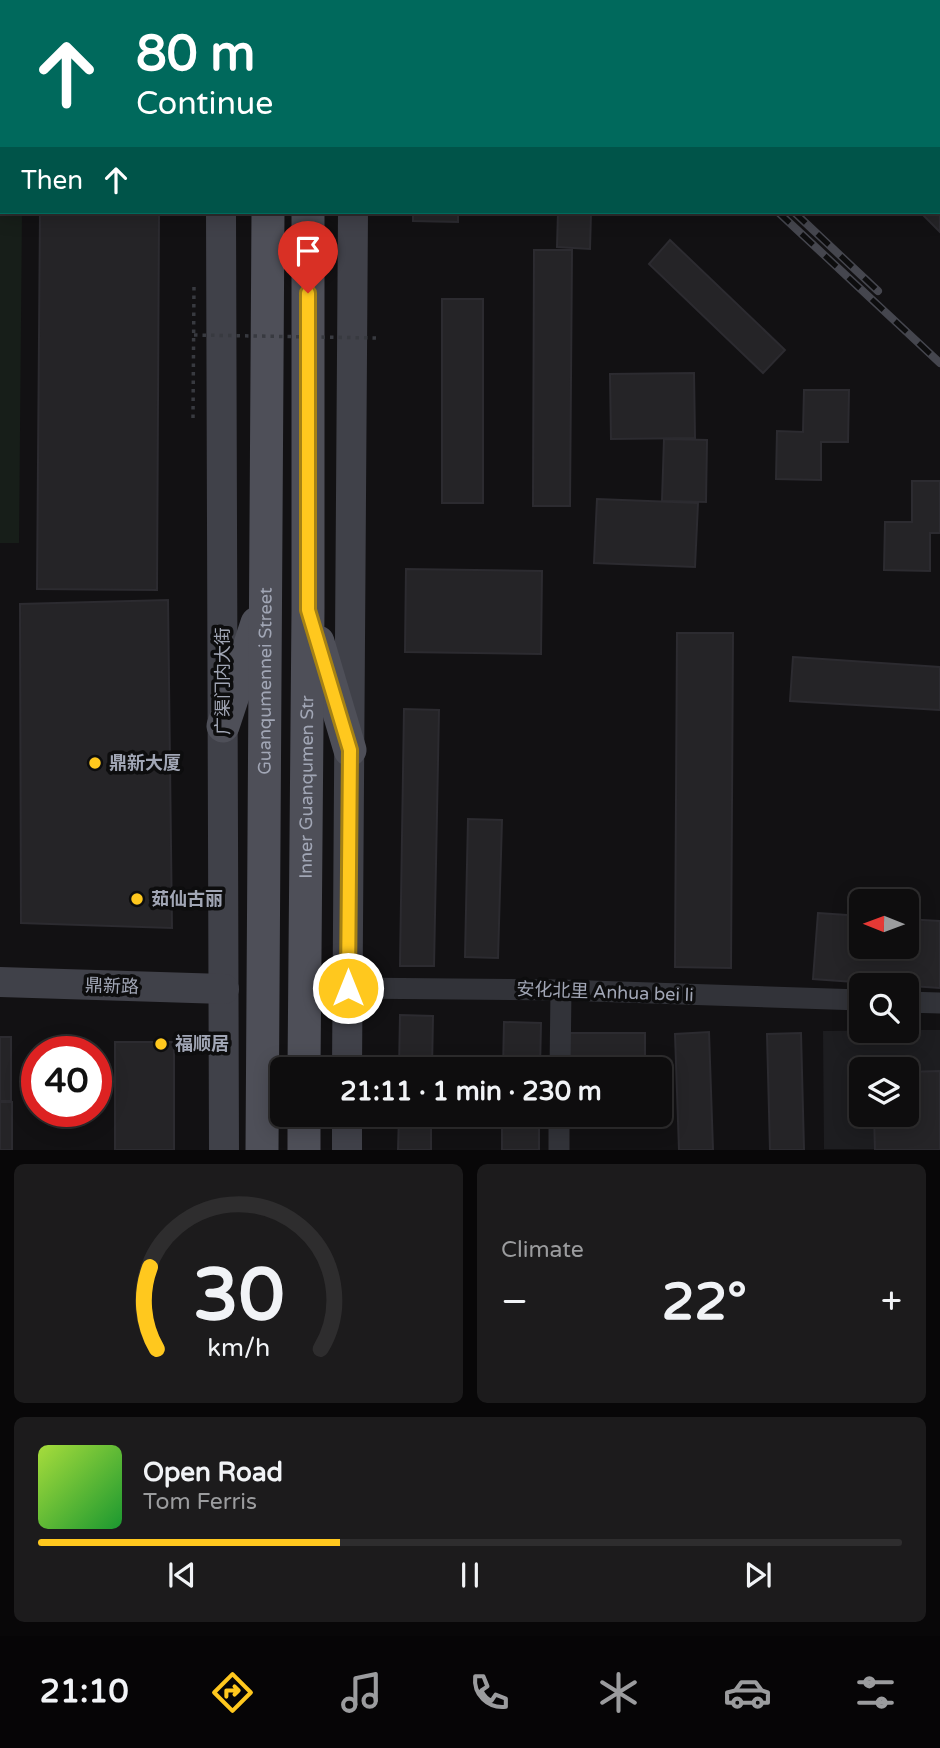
<!DOCTYPE html>
<html lang="en">
<head>
<meta charset="utf-8">
<style>
	body { margin:0; font-family:"Varela Round","Noto Sans SC",sans-serif; background:#1c1b1c; color:#f1f3f6; height:100vh; display:flex; flex-direction:column; font-size:26px; white-space:nowrap }
	* { box-sizing:border-box; margin:0 }
	p { font-size:23px; color:#9b9c9e }
	.icon { flex:none; width:38px; height:38px; fill:none; stroke:currentColor; stroke-width:2; stroke-linecap:round; stroke-linejoin:round }
	.map { position:relative; height:1150px; overflow:hidden }
	.sheet { display:flex; flex-direction:column; gap:14px; padding:14px; background:#080708; flex:1 }
	.sheet>* { flex:none }
	.guide { position:absolute; left:0px; top:0px; width:942px; height:214px; box-shadow:0 4px 18px #0003,0 0 0 2px #2e2d2e; background:#00695c; color:#fff; overflow:hidden }
	.needle { width:46px; rotate:271deg }
	.tools { position:absolute; left:849px; top:889px; display:grid; gap:14px }
	.tools a { display:grid; place-items:center; width:70px; height:70px; border-radius:10px; background:#0e0d0e; box-shadow:0 4px 18px #0003,0 0 0 2px #2e2d2e; font-size:35px }
	.speed { position:absolute; left:21px; top:1036px; display:flex; gap:14px; font-size:35px; font-weight:700; text-align:center }
	.speed>* { display:grid; place-content:center; width:91px; height:91px; border-radius:50%; background:#0e0d0e; box-shadow:0 4px 18px #0003,0 0 0 2px #2e2d2e; line-height:1 }
	.speed .limit { border:10px solid #d22; background:#fff; color:#111 }
	.pin { position:absolute; display:grid; place-items:center; width:60px; height:60px; color:#fff; margin:-72px -30px; border-radius:50% 50% 50% 0; rotate:-45deg; box-shadow:0 0 7px #0007 }
	.pin .icon { rotate:45deg }
	.me { position:absolute; width:77px; margin:-38px; rotate:0deg; stroke-linejoin:round; filter:drop-shadow(0 0 5px #0008) }
	.turn { display:flex; align-items:center; gap:24px; height:147px; padding:0 21px; font-size:32px }
	.turn .icon { width:91px; height:91px; stroke-width:2.5 }
	.turn b { display:block; font-size:49px; line-height:60px }
	.then { display:flex; align-items:center; height:66px; padding:0 21px; background:#0003; gap:14px; font-size:26px }
	.big { font-size:52px; font-weight:700; line-height:1.1 }
	.sheet .tile { flex:1; display:flex; flex-direction:column; justify-content:center; gap:10px; min-width:0; padding:0 24px; border-radius:10px; background:#1c1b1c }
	.sheet .dial { align-items:center; gap:0 }
	.dial svg { height:182px; overflow:visible; fill:none; stroke:#2e2d2e; stroke-width:7; stroke-linecap:round; text-anchor:middle }
	.dial text { fill:#f1f3f6; stroke:none }
	.song { display:flex; align-items:center; gap:21px }
	.cover { width:84px; height:84px; border-radius:10px; background:linear-gradient(135deg,hsl(80 70% 55%),hsl(130 70% 35%)) }
	.played { height:7px; border-radius:4px; background:linear-gradient(90deg,#ffc81e 35%,#2e2d2e 35%) }
	.keys { display:flex; justify-content:space-around; direction:ltr }
	.heat { display:flex; justify-content:space-between; align-items:center; font-size:38px; direction:ltr }
	.sheet .tiles { flex:1; display:grid; gap:14px; grid-template-columns:1fr 1fr }
	.tile:last-child { grid-column:span 2 }
	.trip { position:absolute; left:270px; top:1057px; width:402px; height:70px; border-radius:10px; background:#0e0d0e; box-shadow:0 4px 18px #0003,0 0 0 2px #2e2d2e; font-weight:700; line-height:70px; text-align:center }
	.tab-bar { display:flex; height:112px; justify-content:space-around; align-items:center; background:#060506; color:#9b9c9e }
	.tab-bar .icon { width:49px; height:49px }
	.tab-bar .current { color:#ffc81e }
	.tab-bar b { font-size:32px; color:#f1f3f6 }
	.map>svg:first-child { display:block }
</style>
</head>
<body>
<div class="map">
<svg width="940" height="1150" viewBox="0 0 940 1150">
	<rect width="100%" height="100%" fill="#121113"/>
	<path fill="#1d1d20" fill-rule="evenodd" d="M907,1030H940V1149H824L823,1031ZM861,1069H906V1115H861Z"/>
	<path fill="#171e19" d="M0,186H2V212H22L19,543H0Z"/>
	<g fill="#252427" stroke="#2c2b30" stroke-width="2">
		<rect x="405" y="0" width="38" height="2"/>
		<path d="M696,0H758L756,2H698Z"/>
		<path d="M940,189V232L920,212H940Z"/>
		<path d="M40,212H159L157,590L37,589Z"/>
		<path d="M413,212H458V222L413,221Z"/>
		<path d="M558,212H591L590,249L557,247Z"/>
		<path d="M670,240L785,350L763,373L649,264Z"/>
		<path d="M534,250H572L570,506H533Z"/>
		<rect x="442" y="299" width="41" height="204"/>
		<path d="M694,373L695,438L611,439L610,374Z"/>
		<path d="M804,390H849L848,442H821V480L776,479L777,431L803,432Z"/>
		<path d="M664,439L707,440L706,502L662,501Z"/>
		<path d="M912,481H940V533H930V571L884,570L885,522H912Z"/>
		<path d="M597,499L698,503L695,567L594,563Z"/>
		<path d="M406,569L542,571L541,654L405,652Z"/>
		<path d="M168,600L172,928L21,923L20,604Z"/>
		<path d="M677,633H733L731,968L675,967Z"/>
		<path d="M793,657L940,667V710L790,701Z"/>
		<path d="M404,709L439,710L434,966H400Z"/>
		<path d="M468,819L502,820L498,958L465,957Z"/>
		<path d="M818,913L861,916V947H906V919L940,921V988L813,979Z"/>
		<path d="M400,1015L433,1016L432,1069H399Z"/>
		<path d="M504,1022L541,1023L540,1069H503Z"/>
		<path d="M709,1032L713,1150H679L675,1034Z"/>
		<rect x="568" y="1033" width="77" height="36"/>
		<path d="M801,1033L804,1150H770L767,1034Z"/>
		<rect x="0" y="1037" width="11" height="64"/>
		<rect x="115" y="1042" width="59" height="108"/>
		<path d="M940,1071V1150H875L874,1115H906V1072Z"/>
		<rect x="0" y="1102" width="12" height="48"/>
		<path d="M399,1115H431V1150H398Z"/>
		<rect x="502" y="1115" width="37" height="35"/>
	</g>
	<g fill="none" stroke-linecap="round" stroke-linejoin="round">
		<path stroke="#383a40" stroke-width="3.5" stroke-dasharray="3.5 5" stroke-linecap="butt" d="M193,418L194,284"/>
		<g stroke="#323339" stroke-width="21">
			<path d="M0,161L2,159"/>
			<path d="M348,988L561,990L861,1000"/>
			<path d="M906,1002L940,1003"/>
			<path d="M560,1069L561,990"/>
			<path d="M559,1150V1115"/>
		</g>
		<g stroke="#404149" stroke-width="30">
			<path d="M25,0L27,2"/>
			<path d="M222,2V0"/>
			<path d="M354,2V0"/>
			<path d="M573,2L576,0"/>
			<path d="M221,212L224,1150"/>
			<path d="M0,982L224,989"/>
			<path d="M347,1069L353,212"/>
			<path d="M347,1150V1115"/>
		</g>
		<g stroke="#4e4f58" stroke-width="33">
			<path d="M270,2V0"/>
			<path d="M309,2V0"/>
			<path d="M318,642L350,750"/>
			<path d="M223,726L257,623"/>
			<path id="s1" d="M304,1069L308,610V212"/>
			<path id="s2" d="M262,1150L268,212"/>
			<path d="M304,1150V1115"/>
		</g>
		<defs>
			<g id="rail">
				<path d="M549,0L551,2"/>
				<path d="M568,0L570,2"/>
				<path d="M778,212L940,363"/>
				<path d="M794,212L878,291"/>
			</g>
		</defs>
		<use href="#rail" stroke="#45464e" stroke-width="8"/>
		<use href="#rail" stroke="#0d0d0e" stroke-width="5" stroke-dasharray="16" stroke-linecap="butt"/>
		<path stroke="#383a40" stroke-width="3.5" stroke-dasharray="3.5 5" stroke-linecap="butt" d="M194,335L377,338"/>
	</g>
	<g fill="none" stroke-linecap="round" stroke-linejoin="round">
		<defs>
			<path id="route" d="M308,293V610L350,750L348,988"/>
		</defs>
		<use href="#route" stroke="#a68214" stroke-width="18"/>
		<use href="#route" stroke="#ffc81e" stroke-width="12"/>
	</g>
	<g fill="#ffc81e" stroke="#0d0d0e" stroke-width="2.5">
		<circle cx="95" cy="763" r="7"/>
		<circle cx="137" cy="899" r="7"/>
		<circle cx="161" cy="1044" r="7"/>
	</g>
	<g text-anchor="middle" dominant-baseline="central" stroke-width="7" stroke-linejoin="round" paint-order="stroke">
		<g font-size="18" fill="#a1a6b5" stroke="#0d0d0e">
			<text transform="translate(223 681) rotate(-90)">广渠门内大街</text>
			<text stroke="none"><textPath href="#s2" startOffset="469">Guanqumennei Street</textPath></text>
			<text stroke="none"><textPath href="#s1" startOffset="282">Inner Guanqumen Str</textPath></text>
			<text transform="translate(112 986) rotate(2)">鼎新路</text>
			<text transform="translate(605 992) rotate(2)">安化北里 Anhua bei li</text>
		</g>
		<g font-size="18" font-weight="bold" fill="#a1a6b5" stroke="#0d0d0e" text-anchor="start">
			<text x="109" y="763">鼎新大厦</text>
			<text x="151" y="899">茹仙古丽</text>
			<text x="175" y="1044">福顺居</text>
		</g>
	</g>
</svg>
<div class="tools">
<a><svg class="needle" viewBox="-14 -14 28 28"><path d="M0-13l5 13h-10z" fill="#e53935"/><path d="M0 13l5-13h-10z" fill="#9b9c9e"/></svg></a>
<a><svg class="icon" aria-label="search" viewBox="0 0 24 24"><circle cx="10" cy="10" r="6"/><path d="M15 15l6 6"/></svg></a>
<a><svg class="icon" aria-label="layers" viewBox="0 0 24 24"><path d="M12 4l9 5-9 5-9-5zM3 14l9 5 9-5"/></svg></a>
</div>
<div class="speed"><div class="limit">40</div></div>
<div class="pin" style="left:308px;top:293px;background:#d93025"><svg class="icon" aria-label="arrive" viewBox="0 0 24 24"><path d="M6 21V4h12l-3 4 3 4H6"/></svg></div>
<svg class="me" style="left:348px;top:988px" viewBox="-20 -20 40 40"><circle r="17" fill="#ffc81e" stroke="#fff" stroke-width="3"/><path d="M0-11L8 9 0 5-8 9z" fill="#fff"/></svg>
<div class="trip">21:11 · 1 min · 230 m</div>
<div class="guide">
<div class="turn"><svg class="icon" aria-label="ahead" viewBox="0 0 24 24"><path d="M12 20V5M6 11l6-6 6 6"/></svg><div><b>80 m</b>Continue</div></div>
<div class="then">Then<svg class="icon" aria-label="ahead" viewBox="0 0 24 24"><path d="M12 20V5M6 11l6-6 6 6"/></svg></div>
</div>
</div>
<section class="sheet">
<div class="tiles">
<div class="tile dial"><svg viewBox="0 0 100 80">
<path d="M14 69A42 42 0 1 1 86 69"/>
<path d="M14 69A42 42 0 0 1 11 33" stroke="#ffc81e"/>
<text x="50" y="56" font-size="32" font-weight="700">30</text>
<text x="50" y="72" font-size="11">km/h</text>
</svg></div>
<div class="tile"><p>Climate</p>
<div class="heat"><a>−</a><b class="big">22°</b><a>+</a></div>
</div>
<div class="tile">
<div class="song"><i class="cover"></i><div><b>Open Road</b><p>Tom Ferris</p></div></div>
<div class="played"></div>
<div class="keys"><svg class="icon" aria-label="previous" viewBox="0 0 24 24"><path d="M18 5L8 12l10 7zM5 5v14"/></svg><svg class="icon" aria-label="pause" viewBox="0 0 24 24"><path d="M8 5v14M16 5v14"/></svg><svg class="icon" aria-label="next" viewBox="0 0 24 24"><path d="M6 5l10 7-10 7zM19 5v14"/></svg></div>
</div>
</div>
</section>
<nav class="tab-bar">
<b>21:10</b>
<svg class="icon current" aria-label="directions" viewBox="0 0 24 24"><path d="M12 3l9 9-9 9-9-9zM9 14v-3h6M13 9l2 2-2 2"/></svg>
<svg class="icon" aria-label="music" viewBox="0 0 24 24"><path d="M9 18V5l10-2v13"/><circle cx="6" cy="18" r="3"/><circle cx="16" cy="16" r="3"/></svg>
<svg class="icon" aria-label="phone" viewBox="0 0 24 24"><path d="M5 4h4l2 5-3 2q2 4 5 5l2-3 5 2v4C11 20 4 13 5 4z"/></svg>
<svg class="icon" aria-label="climate" viewBox="0 0 24 24"><path d="M12 3v18M4 7l16 10M4 17L20 7"/></svg>
<svg class="icon" aria-label="car" viewBox="0 0 24 24"><path d="M5 17H2v-5l4-1 3-4h7l3 4 3 1v5h-3M9 17h6M6 11h13"/><circle cx="7" cy="17" r="2"/><circle cx="17" cy="17" r="2"/></svg>
<svg class="icon" aria-label="filters" viewBox="0 0 24 24"><path d="M4 7h16M4 17h16"/><circle cx="9" cy="7" r="2"/><circle cx="15" cy="17" r="2"/></svg>
</nav>
</body>
</html>
